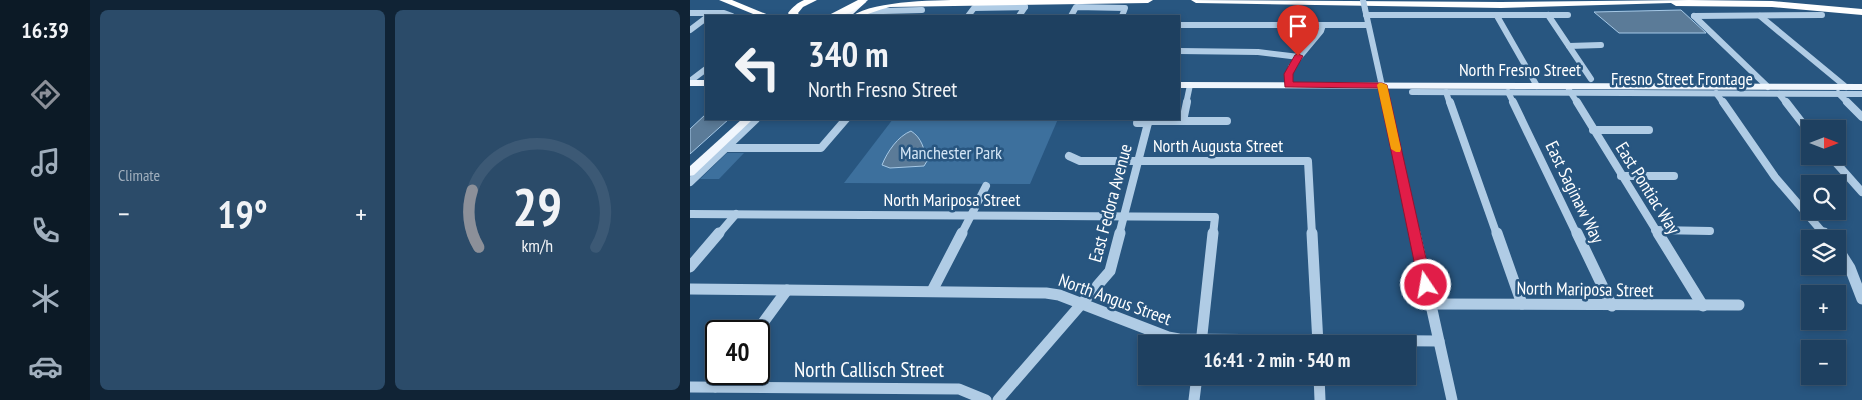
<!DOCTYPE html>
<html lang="en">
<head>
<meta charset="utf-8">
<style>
	body { margin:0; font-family:"PT Sans Narrow",sans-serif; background:#2b4b69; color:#f1f3f6; height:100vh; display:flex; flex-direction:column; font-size:19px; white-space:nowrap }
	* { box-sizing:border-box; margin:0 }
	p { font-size:16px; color:#a1afbd }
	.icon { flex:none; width:28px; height:28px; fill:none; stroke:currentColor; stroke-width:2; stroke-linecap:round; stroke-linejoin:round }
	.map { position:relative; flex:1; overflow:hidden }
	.sheet { display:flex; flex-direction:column; gap:10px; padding:10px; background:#102335; width:600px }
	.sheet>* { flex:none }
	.hud { position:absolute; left:15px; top:15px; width:475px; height:105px; border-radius:0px; box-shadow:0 2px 8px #0003,0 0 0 1px #3c5975; background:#1e4060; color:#f1f3f6; overflow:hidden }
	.needle { width:32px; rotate:90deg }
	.controls { position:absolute; left:1111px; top:120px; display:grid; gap:10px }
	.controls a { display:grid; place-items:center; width:45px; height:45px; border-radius:0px; background:#1e4060; box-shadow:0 2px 8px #0003,0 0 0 1px #3c5975; font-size:25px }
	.speed { position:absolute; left:15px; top:320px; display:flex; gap:10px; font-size:25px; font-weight:700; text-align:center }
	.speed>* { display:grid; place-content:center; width:65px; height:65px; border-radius:50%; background:#1e4060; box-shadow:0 2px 8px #0003,0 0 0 1px #3c5975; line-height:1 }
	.speed .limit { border:2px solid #111; border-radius:8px; background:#fff; color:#111 }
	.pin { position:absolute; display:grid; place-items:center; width:42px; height:42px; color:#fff; margin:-51px -21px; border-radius:50% 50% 50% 0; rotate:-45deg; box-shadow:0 0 5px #0007 }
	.pin .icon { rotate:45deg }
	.me { position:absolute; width:55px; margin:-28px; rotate:348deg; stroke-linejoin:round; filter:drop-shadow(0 0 4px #0008) }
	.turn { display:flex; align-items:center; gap:18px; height:105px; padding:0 20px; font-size:22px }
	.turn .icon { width:65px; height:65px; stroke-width:2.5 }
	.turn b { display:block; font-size:35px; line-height:42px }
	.big { font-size:38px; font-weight:600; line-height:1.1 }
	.sheet .card { flex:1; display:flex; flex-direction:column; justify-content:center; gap:8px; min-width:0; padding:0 18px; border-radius:8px; background:#2b4b69 }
	.sheet .dial { align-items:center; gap:0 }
	.dial svg { height:130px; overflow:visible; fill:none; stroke:#3c5975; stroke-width:7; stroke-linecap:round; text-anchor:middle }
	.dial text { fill:#f1f3f6; stroke:none }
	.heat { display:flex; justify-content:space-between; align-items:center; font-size:28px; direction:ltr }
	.sheet .tiles { flex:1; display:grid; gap:10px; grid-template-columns:repeat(2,1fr) }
	.trip { position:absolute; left:448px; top:335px; width:278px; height:50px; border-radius:0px; background:#1e4060; box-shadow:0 2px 8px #0003,0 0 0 1px #3c5975; font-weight:600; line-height:50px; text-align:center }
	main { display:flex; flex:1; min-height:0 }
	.tab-bar { display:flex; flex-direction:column; width:90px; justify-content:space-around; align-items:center; background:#0c1a26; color:#a1afbd }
	.tab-bar .icon { width:35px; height:35px }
	.tab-bar .active { color:#8c9099 }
	.tab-bar b { font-size:22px; color:#f1f3f6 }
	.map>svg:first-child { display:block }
</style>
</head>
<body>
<main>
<nav class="tab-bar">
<b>16:39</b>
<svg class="icon active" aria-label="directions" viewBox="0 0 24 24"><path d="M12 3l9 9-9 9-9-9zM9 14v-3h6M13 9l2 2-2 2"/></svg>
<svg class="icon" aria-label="music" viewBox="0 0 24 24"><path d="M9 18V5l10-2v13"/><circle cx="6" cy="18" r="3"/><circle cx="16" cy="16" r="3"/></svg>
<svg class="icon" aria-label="phone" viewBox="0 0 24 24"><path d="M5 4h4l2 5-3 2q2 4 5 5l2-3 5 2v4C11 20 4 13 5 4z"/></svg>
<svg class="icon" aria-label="climate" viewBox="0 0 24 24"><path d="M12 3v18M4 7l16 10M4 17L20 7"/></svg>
<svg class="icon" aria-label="car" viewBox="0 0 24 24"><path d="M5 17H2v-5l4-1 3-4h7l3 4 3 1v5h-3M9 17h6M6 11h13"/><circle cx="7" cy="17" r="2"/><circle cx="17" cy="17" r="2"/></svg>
</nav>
<section class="sheet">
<div class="tiles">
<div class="card"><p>Climate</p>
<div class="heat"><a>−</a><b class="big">19°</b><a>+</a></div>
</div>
<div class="card dial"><svg viewBox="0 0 100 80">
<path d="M14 69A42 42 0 1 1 86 69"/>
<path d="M14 69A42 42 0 0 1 10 34" stroke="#8c9099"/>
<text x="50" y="56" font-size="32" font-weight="700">29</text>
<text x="50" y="72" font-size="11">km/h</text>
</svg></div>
</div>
</section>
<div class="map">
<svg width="1172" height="400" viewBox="0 0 1172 400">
	<rect width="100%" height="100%" fill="#285680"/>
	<g fill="#3d709d">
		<path d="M203,119H368L340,184L154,183Z"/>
		<path d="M37,153H54L29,179H10Z"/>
	</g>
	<g fill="#5b7b98" stroke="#a5c8e6">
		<path d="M991,10L1016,33H929L904,12Z"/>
		<path d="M16,114V119H39L0,154V129Z"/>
		<path d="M221,131C232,138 234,149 237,161L234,166L200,168L192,165C197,152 208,136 221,131Z"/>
	</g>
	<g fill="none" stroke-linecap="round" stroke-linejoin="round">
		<g stroke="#b0cce5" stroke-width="6">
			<path d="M675,9L696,104"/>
			<path d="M0,13H34L42,16"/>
			<path d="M676,15H878"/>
			<path d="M858,15L901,79"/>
			<path d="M175,16L193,11L232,10"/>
			<path d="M278,16L284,8L335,7"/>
			<path d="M329,16L335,7"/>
			<path d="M381,16L386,7L435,8L432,16"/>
			<path d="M807,16L847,86"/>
			<path d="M1004,16L1132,15"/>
			<path d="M1004,16L1078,87"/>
			<path d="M1070,16L1156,87"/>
			<path d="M489,25H678"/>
			<path d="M0,30L16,18"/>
			<path d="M879,46L911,45"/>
			<path d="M489,51L568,52L609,57"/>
			<path d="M0,81L16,69"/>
			<path d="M598,85L601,67L631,31L633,25"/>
			<path d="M879,90L888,104"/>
			<path d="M722,92L1172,94"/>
			<path d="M756,92L760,104"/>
			<path d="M818,92L824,104"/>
			<path d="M1026,93L1034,104"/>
			<path d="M1148,93L1159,104"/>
			<path d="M1089,94L1097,104"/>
			<path d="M496,104L500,85"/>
		</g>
		<g stroke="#b0cce5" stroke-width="8">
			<path d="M696,102L725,235"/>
			<path d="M760,102L807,235"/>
			<path d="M823,102L887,235"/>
			<path d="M887,102L969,235"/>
			<path d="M1033,102L1085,177L1135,235"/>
			<path d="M1096,102L1120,133"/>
			<path d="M1157,102L1172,117"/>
			<path d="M493,121L497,102"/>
			<path d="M447,123H458L460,121H537"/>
			<path d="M903,130H959"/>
			<path d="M27,148H131L156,119"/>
			<path d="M379,156L390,161H618L622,235"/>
			<path d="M1140,156L1172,192"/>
			<path d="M931,176H984"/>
			<path d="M0,182L66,119"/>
			<path d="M0,214L525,217L523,235"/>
			<path d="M965,230L1020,231"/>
			<path d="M28,235L46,214"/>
			<path d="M271,235L296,186"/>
			<path d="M429,235L458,123"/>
		</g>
		<g stroke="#b0cce5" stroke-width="11">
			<path d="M622,233L628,344"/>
			<path d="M725,233L762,400"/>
			<path d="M807,233L832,304"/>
			<path d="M887,233L922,306"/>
			<path d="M968,233L1013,306"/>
			<path d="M1134,233L1139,239"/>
			<path d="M1148,249L1160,268L1172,299"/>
			<path d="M0,267L29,233"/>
			<path d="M0,289L356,293L369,295L478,337L489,339L749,341"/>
			<path d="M242,291L272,233"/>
			<path d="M740,304L1049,305"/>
			<path d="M67,331L97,290"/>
			<path d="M511,344L523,233"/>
			<path d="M629,376L630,400"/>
			<path d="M0,387L269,389L296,400"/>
			<path d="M25,387L35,374"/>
			<path d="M308,400L420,271L430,233"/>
			<path d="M504,400L507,376"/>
		</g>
		<g fill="#f0f6fd" fill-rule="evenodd">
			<path d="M169,0H178L161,16H152Z"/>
			<rect x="0" y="80" width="16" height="6"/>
			<path d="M489,82L1172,84V90L489,88Z"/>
			<path d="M52,119H63L4,175L0,176V166Z"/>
		</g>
		<g fill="#fff" fill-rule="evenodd">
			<path d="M29,0H42L81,16H68Z"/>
			<path d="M114,0H127L113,7L108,13L110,16H100L98,13C103,7 107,3 114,0Z"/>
			<path d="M168,0H174L176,2C165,12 152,17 137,16Z"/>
			<path d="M282,0H463L458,3L200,7C187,10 175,17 162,16C185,0 251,0 282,0Z"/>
			<path d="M501,0L811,2L999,0L1082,1L1172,9V15L1082,7L986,6L981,3L811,8L506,3Z"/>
		</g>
		<path stroke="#b0cce5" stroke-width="6" d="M673,0L675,9"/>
	</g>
	<path fill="#e11d48" stroke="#92132f" d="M608,54L613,56L603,74V82L692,83L697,85L742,285L740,288H731L729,285L688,88L595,87L594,74L605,55Z"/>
	<path fill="#f59e0b" d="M689,83H692L697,85L711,149L710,152H706L701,149L687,85Z"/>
	<g text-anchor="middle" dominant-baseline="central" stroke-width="5" stroke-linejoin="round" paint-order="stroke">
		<g font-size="18" fill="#fff" stroke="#285680">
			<text x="830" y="69">North Fresno Street</text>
			<text x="992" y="78">Fresno Street Frontage</text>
			<text x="528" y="145">North Augusta Street</text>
			<text transform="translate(958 188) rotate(58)">East Pontiac Way</text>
			<text transform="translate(885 192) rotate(64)">East Saginaw Way</text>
			<text x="262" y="199">North Mariposa Street</text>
			<text transform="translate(420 203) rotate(-75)">East Fedora Avenue</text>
			<text transform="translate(895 289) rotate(1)">North Mariposa Street</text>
			<text transform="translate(425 299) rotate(20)">North Angus Street</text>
		</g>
		<g font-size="18" fill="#d3e5f5" stroke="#285680">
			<text x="261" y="152">Manchester Park</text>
		</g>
		<g font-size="21" fill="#fff" stroke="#285680">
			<text x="179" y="369">North Callisch Street</text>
		</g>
	</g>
</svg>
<div class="controls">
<a><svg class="needle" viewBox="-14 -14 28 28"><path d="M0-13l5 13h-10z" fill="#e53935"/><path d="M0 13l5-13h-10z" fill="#a1afbd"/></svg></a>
<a><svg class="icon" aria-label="search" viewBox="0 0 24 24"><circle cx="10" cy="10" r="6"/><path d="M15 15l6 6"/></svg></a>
<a><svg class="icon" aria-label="layers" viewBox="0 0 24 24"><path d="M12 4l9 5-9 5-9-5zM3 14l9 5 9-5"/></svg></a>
<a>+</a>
<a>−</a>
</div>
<div class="speed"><div class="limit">40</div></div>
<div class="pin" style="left:608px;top:56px;background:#d93025"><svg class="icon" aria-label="arrive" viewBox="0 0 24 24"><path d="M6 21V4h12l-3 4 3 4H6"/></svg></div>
<svg class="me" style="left:736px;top:285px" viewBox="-20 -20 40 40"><circle r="17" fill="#e11d48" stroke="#fff" stroke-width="3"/><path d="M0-11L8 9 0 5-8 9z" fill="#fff"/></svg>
<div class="trip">16:41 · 2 min · 540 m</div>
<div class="hud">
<div class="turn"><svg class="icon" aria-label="left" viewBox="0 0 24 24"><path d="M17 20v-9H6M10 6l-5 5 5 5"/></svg><div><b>340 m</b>North Fresno Street</div></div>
</div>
</div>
</main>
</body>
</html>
